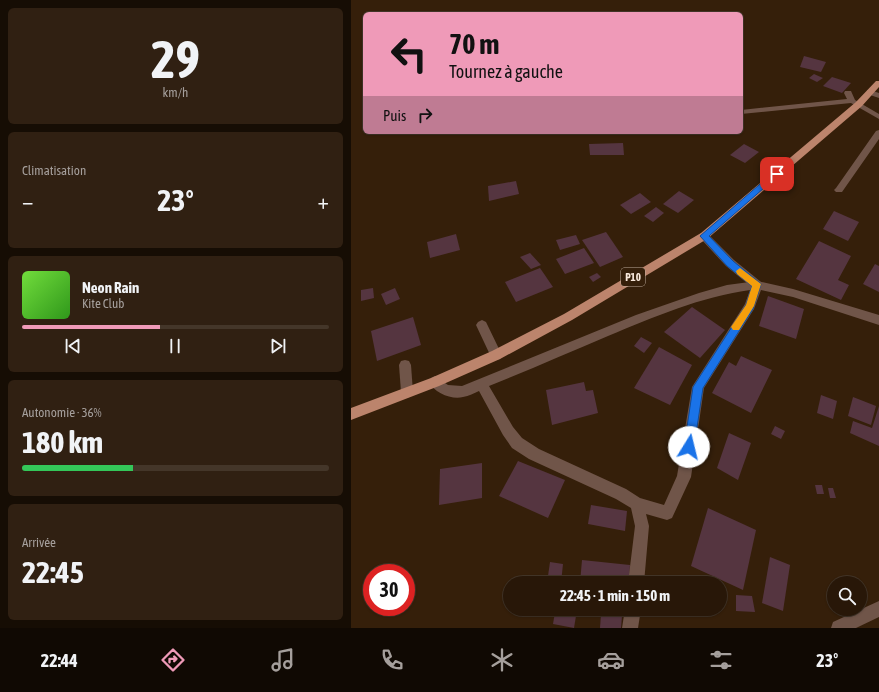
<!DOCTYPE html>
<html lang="fr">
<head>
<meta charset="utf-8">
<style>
	body { margin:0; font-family:"Asap Condensed",sans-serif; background:#302012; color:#f1f3f6; height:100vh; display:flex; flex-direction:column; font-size:15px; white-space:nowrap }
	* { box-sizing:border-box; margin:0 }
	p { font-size:13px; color:#a59f9c }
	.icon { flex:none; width:22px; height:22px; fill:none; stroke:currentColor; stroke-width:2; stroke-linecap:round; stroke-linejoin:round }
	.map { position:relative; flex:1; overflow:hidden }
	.side { display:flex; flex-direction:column; gap:8px; padding:8px; background:#160d04; width:351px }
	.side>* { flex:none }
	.banner { position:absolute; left:12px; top:12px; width:380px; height:122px; border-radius:6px; box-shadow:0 1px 3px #0004,0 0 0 1px #443629; background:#ef9ab8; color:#111; overflow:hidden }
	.fabs { position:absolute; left:476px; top:576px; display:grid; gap:8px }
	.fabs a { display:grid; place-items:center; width:40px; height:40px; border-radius:50%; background:#281708; box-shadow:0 1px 3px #0004,0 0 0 1px #443629; font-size:20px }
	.speed { position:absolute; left:12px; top:564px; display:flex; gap:8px; font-size:20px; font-weight:700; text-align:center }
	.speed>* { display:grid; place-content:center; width:52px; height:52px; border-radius:50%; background:#281708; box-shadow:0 1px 3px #0004,0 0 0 1px #443629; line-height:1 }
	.speed .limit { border:6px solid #d22; background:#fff; color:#111 }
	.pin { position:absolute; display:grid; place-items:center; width:34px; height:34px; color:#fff; margin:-17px; border-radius:8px; box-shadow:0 2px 6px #0006 }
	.me { position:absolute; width:44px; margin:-22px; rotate:9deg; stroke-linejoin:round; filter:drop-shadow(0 0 3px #0008) }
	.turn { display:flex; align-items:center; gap:14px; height:84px; padding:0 20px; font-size:18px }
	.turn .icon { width:52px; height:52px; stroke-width:2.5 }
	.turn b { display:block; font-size:28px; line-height:34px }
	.then { display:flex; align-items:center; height:38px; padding:0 20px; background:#0003; gap:8px; font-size:15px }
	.big { font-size:30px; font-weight:700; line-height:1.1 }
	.side .tile { flex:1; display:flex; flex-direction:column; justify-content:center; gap:6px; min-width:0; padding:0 14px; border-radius:6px; background:#302012 }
	.side .dial { align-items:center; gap:0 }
	.dial b { font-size:52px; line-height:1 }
	.song { display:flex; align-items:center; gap:12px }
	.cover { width:48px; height:48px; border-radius:6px; background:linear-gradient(135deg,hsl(100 70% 55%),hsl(110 70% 35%)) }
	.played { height:4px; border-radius:2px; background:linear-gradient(90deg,#ef9ab8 45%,#443629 45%) }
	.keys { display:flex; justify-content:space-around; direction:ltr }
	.heat { display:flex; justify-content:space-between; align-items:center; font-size:22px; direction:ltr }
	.charge { height:6px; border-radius:3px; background:linear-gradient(90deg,#34c759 36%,#443629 0) }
	.trip { position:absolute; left:152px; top:576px; width:224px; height:40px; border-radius:20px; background:#281708; box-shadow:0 1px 3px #0004,0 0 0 1px #443629; font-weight:700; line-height:40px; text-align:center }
	.dock { display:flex; height:64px; justify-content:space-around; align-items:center; background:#100903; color:#a59f9c }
	.dock .icon { width:28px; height:28px }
	.dock .on { color:#ef9ab8 }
	.dock b { font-size:18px; color:#f1f3f6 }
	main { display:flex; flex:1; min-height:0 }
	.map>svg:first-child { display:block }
</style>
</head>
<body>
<main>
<section class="side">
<div class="tile dial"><b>29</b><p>km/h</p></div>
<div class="tile"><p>Climatisation</p>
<div class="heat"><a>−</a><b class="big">23°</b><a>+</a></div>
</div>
<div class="tile">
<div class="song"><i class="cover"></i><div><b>Neon Rain</b><p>Kite Club</p></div></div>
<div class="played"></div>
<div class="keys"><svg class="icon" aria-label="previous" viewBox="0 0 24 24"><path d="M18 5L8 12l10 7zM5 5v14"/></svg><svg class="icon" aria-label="pause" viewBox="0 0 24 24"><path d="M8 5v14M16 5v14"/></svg><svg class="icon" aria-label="next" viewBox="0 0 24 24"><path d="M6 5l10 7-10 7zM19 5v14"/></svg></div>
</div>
<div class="tile"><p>Autonomie · 36%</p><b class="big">180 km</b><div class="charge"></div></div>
<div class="tile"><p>Arrivée</p><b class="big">22:45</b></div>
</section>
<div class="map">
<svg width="528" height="628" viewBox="0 0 528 628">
	<rect width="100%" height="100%" fill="#351f0a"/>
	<g fill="#553540">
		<path d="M453,56L475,62L470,72L449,67Z"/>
		<path d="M463,74L472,78L466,82L458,78Z"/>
		<path d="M481,77L500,83L491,93L472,86Z"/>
		<path d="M272,143L273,155H239L238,144Z"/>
		<path d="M393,144L408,152L394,163L379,155Z"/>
		<path d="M165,181L168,194L138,201L137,186Z"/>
		<path d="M328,191L343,200L327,213L312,204Z"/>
		<path d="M289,193L300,202L280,214L269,205Z"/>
		<path d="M305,207L313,213L302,222L293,216Z"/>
		<path d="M483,211L508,222L497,241L472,229Z"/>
		<path d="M255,232L272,257L249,267L231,240Z"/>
		<path d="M105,234L109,250L79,258L76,242Z"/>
		<path d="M225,235L229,244L209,250L205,240Z"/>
		<path d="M468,241L500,256L487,280L498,285L490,300L445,279Z"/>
		<path d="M233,248L243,263L214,274L205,259Z"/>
		<path d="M179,253L190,265L180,269L169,257Z"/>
		<path d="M524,264L528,266V292L512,284Z"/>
		<path d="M189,268L202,287L165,302L154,282Z"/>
		<path d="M246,273L250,277L242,282L238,277Z"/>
		<path d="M22,288L23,298L10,301V290Z"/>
		<path d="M44,288L49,299L35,305L30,294Z"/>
		<path d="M417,296L453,309L445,339L408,326Z"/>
		<path d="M341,307L374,330L349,358L313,332Z"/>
		<path d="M62,317L70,345L26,361L20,331Z"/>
		<path d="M290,337L301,343L293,353L283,346Z"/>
		<path d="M308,347L341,365L319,405L283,388Z"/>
		<path d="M390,356L421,370L400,413L361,393L378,362L385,366Z"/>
		<path d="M233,382L235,391L242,390L247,413L201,425L195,390Z"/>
		<path d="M470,395L486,401L482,419L466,413Z"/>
		<path d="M502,397L525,406L520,425L497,416Z"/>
		<path d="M528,406V446L499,433L502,421L521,428Z"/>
		<path d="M424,426L434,431L430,439L420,434Z"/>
		<path d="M378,433L400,443L387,480L366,468Z"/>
		<path d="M167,461L214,480L197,518L148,496Z"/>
		<path d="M131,463V498L88,505L89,469Z"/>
		<path d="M464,485H471L473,494H466Z"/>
		<path d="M477,488H482L485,498H479Z"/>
		<path d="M240,505L276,511L274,531L237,524Z"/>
		<path d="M357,508L405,530L392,590L340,566Z"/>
		<path d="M419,557L439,565L432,611L411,603Z"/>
		<path d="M231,560L279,565L278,583H229Z"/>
		<path d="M199,562L212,564L210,583H196Z"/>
		<path d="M385,595L401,596L404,612L385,611Z"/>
		<path d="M204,612L225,616L223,628L202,624Z"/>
		<path d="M250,614L271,616L270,628H249Z"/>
	</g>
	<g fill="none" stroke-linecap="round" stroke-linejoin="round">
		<g fill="#705549" fill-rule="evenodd">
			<path d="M516,90H519L528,93V98L516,94Z"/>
			<path d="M494,91H500L504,100L528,114V119L500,103L390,114V110L496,99L493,93Z"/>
			<path d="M528,130V139L491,192H485L483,190L485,188L525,131Z"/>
			<path d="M406,281L442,289L528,315V325L442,297L410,290L403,309L353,388L340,477L321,518L316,520L295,514L298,526L293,583H277L284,526L280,508L265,499L178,459L161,448L152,435L128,391C123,393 118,396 112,397C101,400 83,393 78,382L80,378L84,376L97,385L111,386L285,315L348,293L376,285ZM399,290L394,304L341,387L326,476L313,505L289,498L275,489L188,449L171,438L162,427L138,386C178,370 217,353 257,336C303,317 349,297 399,290Z"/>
			<path d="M131,320L135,322L149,351L151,355L149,359L145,360L141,359L125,325L127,322Z"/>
			<path d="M54,360L58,361L60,365L62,392L60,396L56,398L52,396L50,392L48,365L50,361Z"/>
			<path d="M528,601V617L505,628H480L482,622Z"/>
			<path d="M274,609H290L287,628H271Z"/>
		</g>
		<path fill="#705549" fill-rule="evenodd" d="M353,232L356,233L383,260L410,282L411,285L410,288L406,289L402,288L375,266L350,239L348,236L350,233Z"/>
		<path fill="#bc846c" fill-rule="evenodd" d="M525,81H528V87L511,106L356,239L221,320L149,359L88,386L0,420V408L80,378L141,351L213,314L350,233L505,102Z"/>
	</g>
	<path fill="#1a73e8" stroke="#114b97" d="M423,172H426L429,174L358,236L382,261L410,284L402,309L352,388L343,447L342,451L338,452L334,451L333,447L342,387L395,305L401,286L376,266L349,236Z"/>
	<path fill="#f59e0b" d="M389,268L410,284L403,306L388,330H382L380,327L395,305L401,286L386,274L385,271Z"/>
	<g text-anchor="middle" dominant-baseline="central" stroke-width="4" stroke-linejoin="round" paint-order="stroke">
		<rect fill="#351f0a" stroke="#beac9d" stroke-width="1" x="270" y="268" width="24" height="18" rx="3"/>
		<g font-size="11" font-weight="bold" fill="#f9e9dc">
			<text x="282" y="277">P10</text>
		</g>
	</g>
</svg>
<div class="fabs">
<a><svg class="icon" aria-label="search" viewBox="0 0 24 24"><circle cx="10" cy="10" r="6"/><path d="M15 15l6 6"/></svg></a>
</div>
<div class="speed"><div class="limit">30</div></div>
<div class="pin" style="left:426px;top:174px;background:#d93025"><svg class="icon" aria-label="arrive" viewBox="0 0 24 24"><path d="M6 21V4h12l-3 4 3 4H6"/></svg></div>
<svg class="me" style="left:338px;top:447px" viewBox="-20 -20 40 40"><circle r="19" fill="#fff"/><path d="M0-13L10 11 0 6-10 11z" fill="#1a73e8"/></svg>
<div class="trip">22:45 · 1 min · 150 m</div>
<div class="banner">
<div class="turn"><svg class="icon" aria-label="left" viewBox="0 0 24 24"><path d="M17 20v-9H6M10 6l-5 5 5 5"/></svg><div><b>70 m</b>Tournez à gauche</div></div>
<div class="then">Puis<svg class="icon" aria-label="right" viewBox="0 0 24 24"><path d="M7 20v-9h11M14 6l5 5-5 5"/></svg></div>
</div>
</div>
</main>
<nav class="dock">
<b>22:44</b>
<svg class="icon on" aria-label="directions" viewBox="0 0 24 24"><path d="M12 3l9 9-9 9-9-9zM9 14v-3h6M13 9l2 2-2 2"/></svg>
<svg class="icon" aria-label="music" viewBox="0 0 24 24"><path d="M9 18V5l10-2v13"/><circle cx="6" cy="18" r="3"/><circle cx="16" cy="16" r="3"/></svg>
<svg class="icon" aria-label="phone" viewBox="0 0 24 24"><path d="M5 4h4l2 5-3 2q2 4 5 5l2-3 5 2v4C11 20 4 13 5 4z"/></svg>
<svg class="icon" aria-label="climate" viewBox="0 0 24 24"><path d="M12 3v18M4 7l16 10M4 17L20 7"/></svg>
<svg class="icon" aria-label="car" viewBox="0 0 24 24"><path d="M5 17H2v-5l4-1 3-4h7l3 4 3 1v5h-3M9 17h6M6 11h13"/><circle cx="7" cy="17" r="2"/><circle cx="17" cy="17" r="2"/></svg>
<svg class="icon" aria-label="filters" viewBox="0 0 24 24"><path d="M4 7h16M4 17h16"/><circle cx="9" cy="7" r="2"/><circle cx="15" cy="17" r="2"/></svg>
<b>23°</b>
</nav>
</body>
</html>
